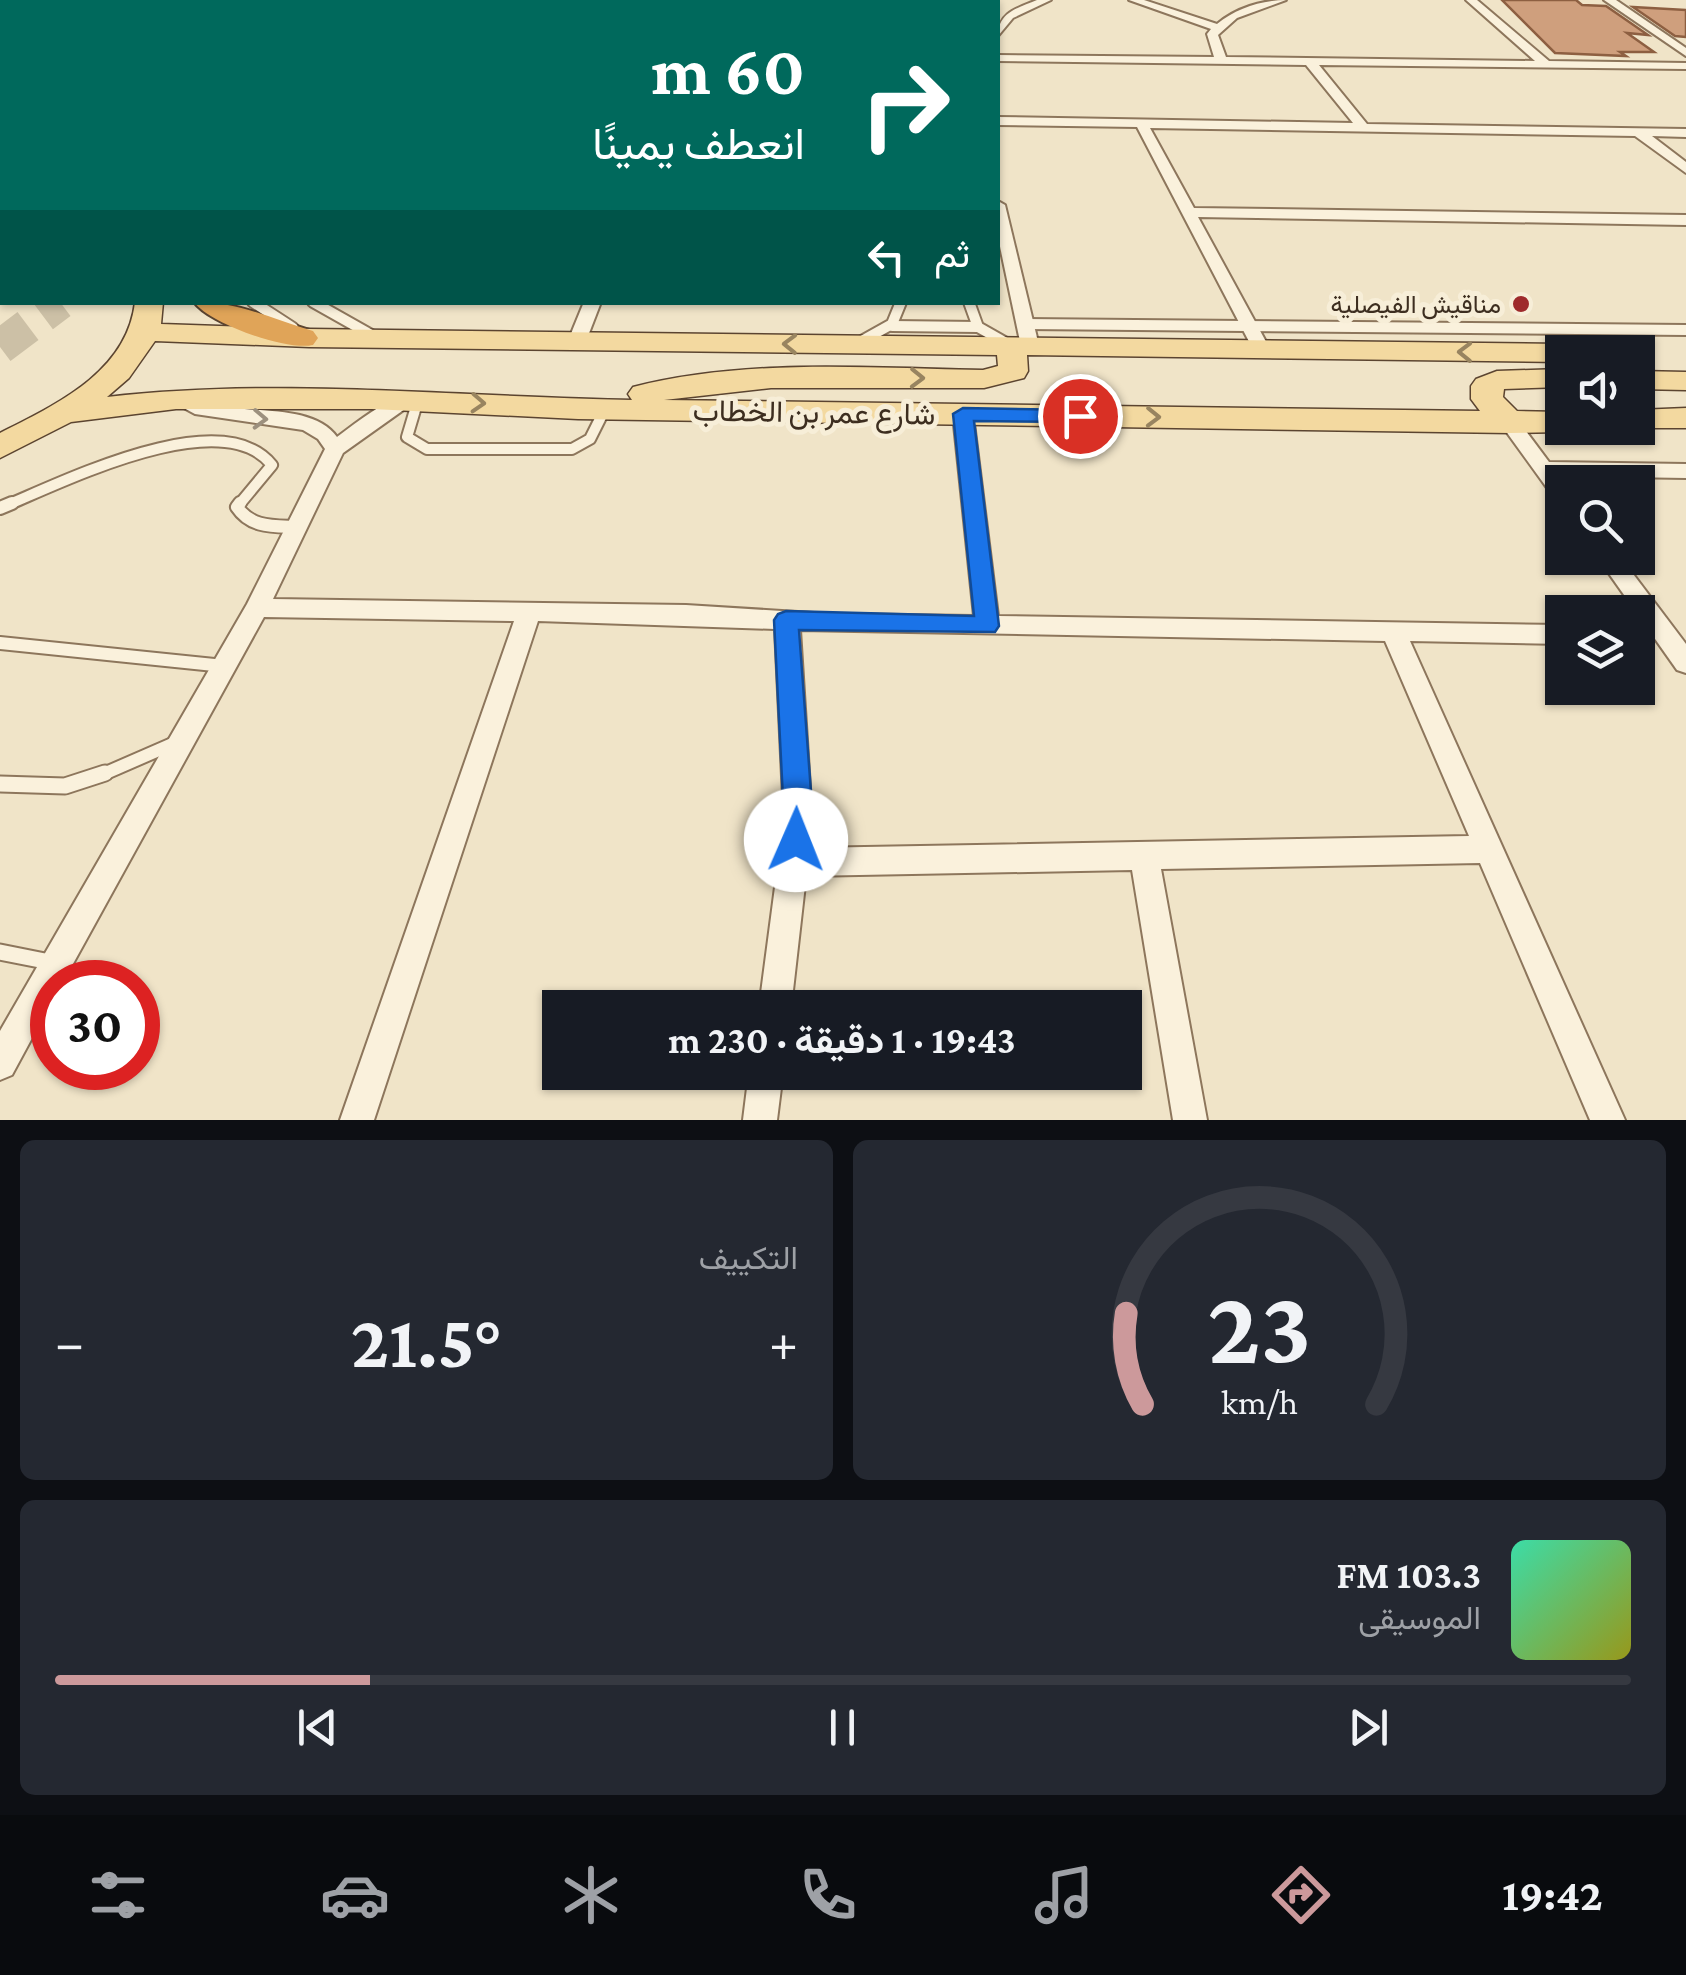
<!DOCTYPE html>
<html lang="ar">
<head>
<meta charset="utf-8">
<style>
	body { margin:0; font-family:"Crimson Pro",Vazirmatn,serif; background:#242831; color:#f1f3f6; direction:rtl; height:100vh; display:flex; flex-direction:column; font-size:38px; white-space:nowrap }
	* { box-sizing:border-box; margin:0 }
	p { font-size:32px; color:#9ea1a6 }
	.icon { flex:none; width:55px; height:55px; fill:none; stroke:currentColor; stroke-width:2; stroke-linecap:round; stroke-linejoin:round }
	.map { position:relative; height:1120px; overflow:hidden; direction:ltr }
	.sheet { display:flex; flex-direction:column; gap:20px; padding:20px; background:#0d0f14; flex:1 }
	.sheet>* { flex:none }
	.hud { position:absolute; left:0px; top:0px; width:1000px; height:305px; box-shadow:0 2px 8px #0004; direction:rtl; background:#00695c; color:#fff; overflow:hidden }
	.fabs { position:absolute; left:1545px; top:335px; display:grid; gap:20px }
	.fabs a { display:grid; place-items:center; width:110px; height:110px; border-radius:0px; background:#171b24; box-shadow:0 2px 8px #0004; font-size:50px }
	.speed { position:absolute; left:30px; top:960px; display:flex; gap:20px; font-size:50px; font-weight:700; text-align:center }
	.speed>* { display:grid; place-content:center; width:130px; height:130px; border-radius:50%; background:#171b24; box-shadow:0 2px 8px #0004; line-height:1 }
	.speed .limit { border:15px solid #d22; background:#fff; color:#111 }
	.pin { position:absolute; display:grid; place-items:center; width:85px; height:85px; color:#fff; margin:-42px; border:5px solid #fff; border-radius:50%; box-shadow:0 2px 10px #0007 }
	.me { position:absolute; width:110px; margin:-55px; rotate:1deg; stroke-linejoin:round; filter:drop-shadow(0 0 8px #0008) }
	.turn { display:flex; align-items:center; gap:35px; height:210px; padding:0 30px; font-size:45px }
	.turn .icon { width:130px; height:130px; stroke-width:2.5 }
	.turn b { display:block; font-size:70px; line-height:85px }
	.then { display:flex; align-items:center; height:95px; padding:0 30px; background:#0003; gap:20px; font-size:38px }
	.big { font-size:75px; font-weight:700; line-height:1.1 }
	.sheet .tile { flex:1; display:flex; flex-direction:column; justify-content:center; gap:15px; min-width:0; padding:0 35px; border-radius:15px; background:#242831 }
	.sheet .dial { align-items:center; gap:0 }
	.dial svg { height:260px; overflow:visible; fill:none; stroke:#363941; stroke-width:7; stroke-linecap:round; text-anchor:middle }
	.dial text { fill:#f1f3f6; stroke:none }
	.song { display:flex; align-items:center; gap:30px }
	.cover { width:120px; height:120px; border-radius:15px; background:linear-gradient(135deg,hsl(160 70% 55%),hsl(60 70% 35%)) }
	.played { height:10px; border-radius:5px; background:linear-gradient(90deg,#cc999b 20%,#363941 20%) }
	.keys { display:flex; justify-content:space-around; direction:ltr }
	.heat { display:flex; justify-content:space-between; align-items:center; font-size:55px; direction:ltr }
	.sheet .tiles { flex:1; display:grid; gap:20px; grid-template-columns:1fr 1fr }
	.tile:last-child { grid-column:span 2 }
	.trip { position:absolute; left:542px; top:990px; width:600px; height:100px; border-radius:0px; background:#171b24; box-shadow:0 2px 8px #0004; font-weight:700; line-height:100px; text-align:center; direction:rtl }
	.tab-bar { display:flex; height:160px; justify-content:space-around; align-items:center; background:#090b0e; color:#9ea1a6 }
	.tab-bar .icon { width:70px; height:70px }
	.tab-bar .selected { color:#cc999b }
	.tab-bar b { font-size:45px; color:#f1f3f6 }
	.map>svg:first-child { display:block }
</style>
</head>
<body>
<div class="map">
<svg width="1686" height="1120" viewBox="0 0 1686 1120">
	<rect width="100%" height="100%" fill="#f0e4c8"/>
	<g fill="#cf9f7d" stroke="#8d5f41" stroke-width="2.5">
		<path d="M1502,0H1576L1582,5L1606,6L1648,35L1627,33L1654,52H1620L1626,56L1555,53Z"/>
		<path d="M1633,7L1686,10V37L1675,36Z"/>
	</g>
	<g fill="none" stroke-linecap="round" stroke-linejoin="round">
		<path stroke="#ccc0a6" stroke-width="35" stroke-dasharray="35 18" stroke-linecap="butt" d="M0,347L60,302"/>
		<defs>
			<path id="lane-far3" d="M330,0H356"/>
			<g id="lane-far2">
				<path d="M253,302L293,328"/>
				<path d="M313,302L375,337"/>
				<path d="M969,302L978,327L1008,344"/>
				<path d="M1025,324L1686,330"/>
				<path d="M892,326L978,327"/>
				<path d="M858,343L892,324L901,302"/>
				<path d="M418,400L407,437L427,449H572L590,439L605,409"/>
				<path d="M5,506C63,482 222,402 272,465L238,506"/>
			</g>
			<g id="lane-far1">
				<path d="M240,503L237,507C251,528 273,526 296,527"/>
				<path d="M0,508L12,503"/>
				<path d="M0,643L224,666"/>
				<path d="M99,776L177,742"/>
			</g>
			<g id="lane">
				<path d="M0,784L65,786L105,773"/>
				<path d="M0,952L55,963"/>
			</g>
			<g id="street">
				<path d="M1037,0H1051L1013,18L998,36C998,12 1018,8 1037,0Z"/>
				<path d="M1129,0H1144L1217,24C1236,8 1262,0 1286,0L1237,18L1218,35L1226,57L1535,61L1466,0H1477L1549,61L1686,63V69L1319,65L1367,124L1686,129V137L1652,136L1686,162V173L1635,136L1150,128L1194,208L1686,215V225L1198,217L1270,349L1267,353H1255L1137,127L998,125V117L1353,123L1306,65L998,61V55L1214,57L1207,34L1211,29Z"/>
				<path d="M1604,0H1616L1686,48V56Z"/>
				<rect x="0" y="44" width="2" height="6"/>
				<path d="M2,67V75L0,76V68Z"/>
				<rect x="0" y="189" width="2" height="8"/>
				<path d="M998,201L1005,205L1039,346L1030,351L1021,346L998,237Z"/>
				<path d="M584,302H601L586,341L577,346L568,341Z"/>
				<path d="M176,393C189,397 201,404 214,406C250,413 314,404 337,437C360,420 383,401 410,393L419,399L343,453L273,599L686,605L830,614L974,616L953,415L963,409L973,415L998,616L1562,625V644L1410,641L1625,1120H1590L1480,863L1161,869L1207,1120H1173L1132,870L806,876L791,1008H759L784,819L775,629L538,621L374,1120H340L514,621L264,617L63,982H52V1001L12,1075L0,1080V1031L247,604L325,449L318,439L303,430L195,414L167,399ZM800,630L1385,641L1469,836L809,848L812,819Z"/>
				<path d="M1510,417L1517,419L1549,462L1686,464V478L1560,476L1565,482L1562,501L1555,499L1500,423Z"/>
				<path d="M1598,558H1621L1686,644V673L1677,670Z"/>
				<path d="M749,1072H783L777,1120H743Z"/>
			</g>
			<g id="primary">
				<path d="M2,238V254L0,255V239Z"/>
				<path d="M135,302H163L161,324L309,329L1562,344L1573,347L1577,352H1562V362L1027,355L1028,371L1024,378L984,388H771L664,400L1480,411L1471,399V386L1476,379L1497,371L1560,369L1562,387L1504,389L1503,397L1517,411L1562,412V428H1575L1562,432L1510,433L578,419L372,409H176L71,422L0,458V433C57,404 127,372 135,302ZM155,341L309,347L997,355L998,366L983,370C868,368 746,358 633,387L628,394L632,400C457,397 282,377 107,397L129,378Z"/>
				<path d="M1638,371L1686,372V390L1638,389Z"/>
				<path d="M1686,408V428H1627H1638V410Z"/>
			</g>
			<path id="highway" d="M194,302C239,302 270,318 313,331L318,338L313,345C287,351 210,324 194,302Z"/>
		</defs>
		<use href="#lane-far3" stroke="#8d765c" stroke-width="9"/>
		<use href="#lane-far2" stroke="#8d765c" stroke-width="14"/>
		<use href="#lane-far1" stroke="#8d765c" stroke-width="16"/>
		<use href="#lane" stroke="#8d765c" stroke-width="19"/>
		<use href="#street" stroke="#8d765c" stroke-width="4"/>
		<use href="#primary" stroke="#5b4430" stroke-width="3"/>
		<use href="#highway" stroke="#5b4430" stroke-width="4"/>
		<use href="#lane-far3" stroke="#faf1dc" stroke-width="6"/>
		<use href="#lane-far2" stroke="#faf1dc" stroke-width="10"/>
		<use href="#lane-far1" stroke="#faf1dc" stroke-width="12"/>
		<use href="#lane" stroke="#faf1dc" stroke-width="15"/>
		<use href="#street" fill="#faf1dc" fill-rule="evenodd"/>
		<use href="#primary" fill="#f3d9a0" fill-rule="evenodd"/>
		<use href="#highway" fill="#e0a458" fill-rule="evenodd"/>
	</g>
	<defs><path id="oneway-chevron" d="M-2-3.5L2.5 0L-2 3.5" fill="none" stroke-width="1.6" stroke-linecap="round" stroke-linejoin="round" transform="scale(2.5)"/></defs>
	<g stroke="#988460">
		<use href="#oneway-chevron" transform="translate(790 344) rotate(-179)"/>
		<use href="#oneway-chevron" transform="translate(1465 352) rotate(-179)"/>
		<use href="#oneway-chevron" transform="translate(917 378) rotate(1)"/>
		<use href="#oneway-chevron" transform="translate(478 403) rotate(3)"/>
		<use href="#oneway-chevron" transform="translate(1153 417) rotate(1)"/>
	</g>
	<use stroke="#9c907e" href="#oneway-chevron" transform="translate(260 419) rotate(2)"/>
	<path fill="#1a73e8" stroke="#114b97" stroke-width="2.5" d="M963,408L1080,410L1090,416L1080,422L974,421L999,626L995,632L799,630L813,819L806,850L796,854L785,850L781,840L784,819L774,620L778,614L786,611L974,616L953,414Z"/>
	<circle fill="#9e2a2b" stroke="#f7eed8" stroke-width="4" cx="1521" cy="304" r="10"/>
	<g text-anchor="middle" dominant-baseline="central" stroke-width="10" stroke-linejoin="round" paint-order="stroke">
		<g font-size="25" fill="#3d2e20" stroke="#f7eed8" text-anchor="end">
			<text x="1501" y="304">مناقيش الفيصلية</text>
		</g>
		<g font-size="30" fill="#3d2e20" stroke="#f7eed8">
			<text transform="translate(814 412) rotate(1)">شارع عمر بن الخطاب</text>
		</g>
	</g>
</svg>
<div class="fabs">
<a><svg class="icon" aria-label="sound" viewBox="0 0 24 24"><path d="M4 9h4l5-4v14l-5-4H4zM17 9q2 3 0 6"/></svg></a>
<a><svg class="icon" aria-label="search" viewBox="0 0 24 24"><circle cx="10" cy="10" r="6"/><path d="M15 15l6 6"/></svg></a>
<a><svg class="icon" aria-label="layers" viewBox="0 0 24 24"><path d="M12 4l9 5-9 5-9-5zM3 14l9 5 9-5"/></svg></a>
</div>
<div class="speed"><div class="limit">30</div></div>
<div class="pin" style="left:1080px;top:416px;background:#d93025"><svg class="icon" aria-label="arrive" viewBox="0 0 24 24"><path d="M6 21V4h12l-3 4 3 4H6"/></svg></div>
<svg class="me" style="left:796px;top:840px" viewBox="-20 -20 40 40"><circle r="19" fill="#fff"/><path d="M0-13L10 11 0 6-10 11z" fill="#1a73e8"/></svg>
<div class="trip">19:43 · 1 دقيقة · 230 m</div>
<div class="hud">
<div class="turn"><svg class="icon" aria-label="right" viewBox="0 0 24 24"><path d="M7 20v-9h11M14 6l5 5-5 5"/></svg><div><b>60 m</b>انعطف يمينًا</div></div>
<div class="then">ثم<svg class="icon" aria-label="left" viewBox="0 0 24 24"><path d="M17 20v-9H6M10 6l-5 5 5 5"/></svg></div>
</div>
</div>
<section class="sheet">
<div class="tiles">
<div class="tile dial"><svg viewBox="0 0 100 80">
<path d="M14 69A42 42 0 1 1 86 69"/>
<path d="M14 69A42 42 0 0 1 9 41" stroke="#cc999b"/>
<text x="50" y="56" font-size="32" font-weight="700">23</text>
<text x="50" y="72" font-size="11">km/h</text>
</svg></div>
<div class="tile"><p>التكييف</p>
<div class="heat"><a>−</a><b class="big">21.5°</b><a>+</a></div>
</div>
<div class="tile">
<div class="song"><i class="cover"></i><div><b>103.3 FM</b><p>الموسيقى</p></div></div>
<div class="played"></div>
<div class="keys"><svg class="icon" aria-label="previous" viewBox="0 0 24 24"><path d="M18 5L8 12l10 7zM5 5v14"/></svg><svg class="icon" aria-label="pause" viewBox="0 0 24 24"><path d="M8 5v14M16 5v14"/></svg><svg class="icon" aria-label="next" viewBox="0 0 24 24"><path d="M6 5l10 7-10 7zM19 5v14"/></svg></div>
</div>
</div>
</section>
<nav class="tab-bar">
<b>19:42</b>
<svg class="icon selected" aria-label="directions" viewBox="0 0 24 24"><path d="M12 3l9 9-9 9-9-9zM9 14v-3h6M13 9l2 2-2 2"/></svg>
<svg class="icon" aria-label="music" viewBox="0 0 24 24"><path d="M9 18V5l10-2v13"/><circle cx="6" cy="18" r="3"/><circle cx="16" cy="16" r="3"/></svg>
<svg class="icon" aria-label="phone" viewBox="0 0 24 24"><path d="M5 4h4l2 5-3 2q2 4 5 5l2-3 5 2v4C11 20 4 13 5 4z"/></svg>
<svg class="icon" aria-label="climate" viewBox="0 0 24 24"><path d="M12 3v18M4 7l16 10M4 17L20 7"/></svg>
<svg class="icon" aria-label="car" viewBox="0 0 24 24"><path d="M5 17H2v-5l4-1 3-4h7l3 4 3 1v5h-3M9 17h6M6 11h13"/><circle cx="7" cy="17" r="2"/><circle cx="17" cy="17" r="2"/></svg>
<svg class="icon" aria-label="filters" viewBox="0 0 24 24"><path d="M4 7h16M4 17h16"/><circle cx="9" cy="7" r="2"/><circle cx="15" cy="17" r="2"/></svg>
</nav>
</body>
</html>
